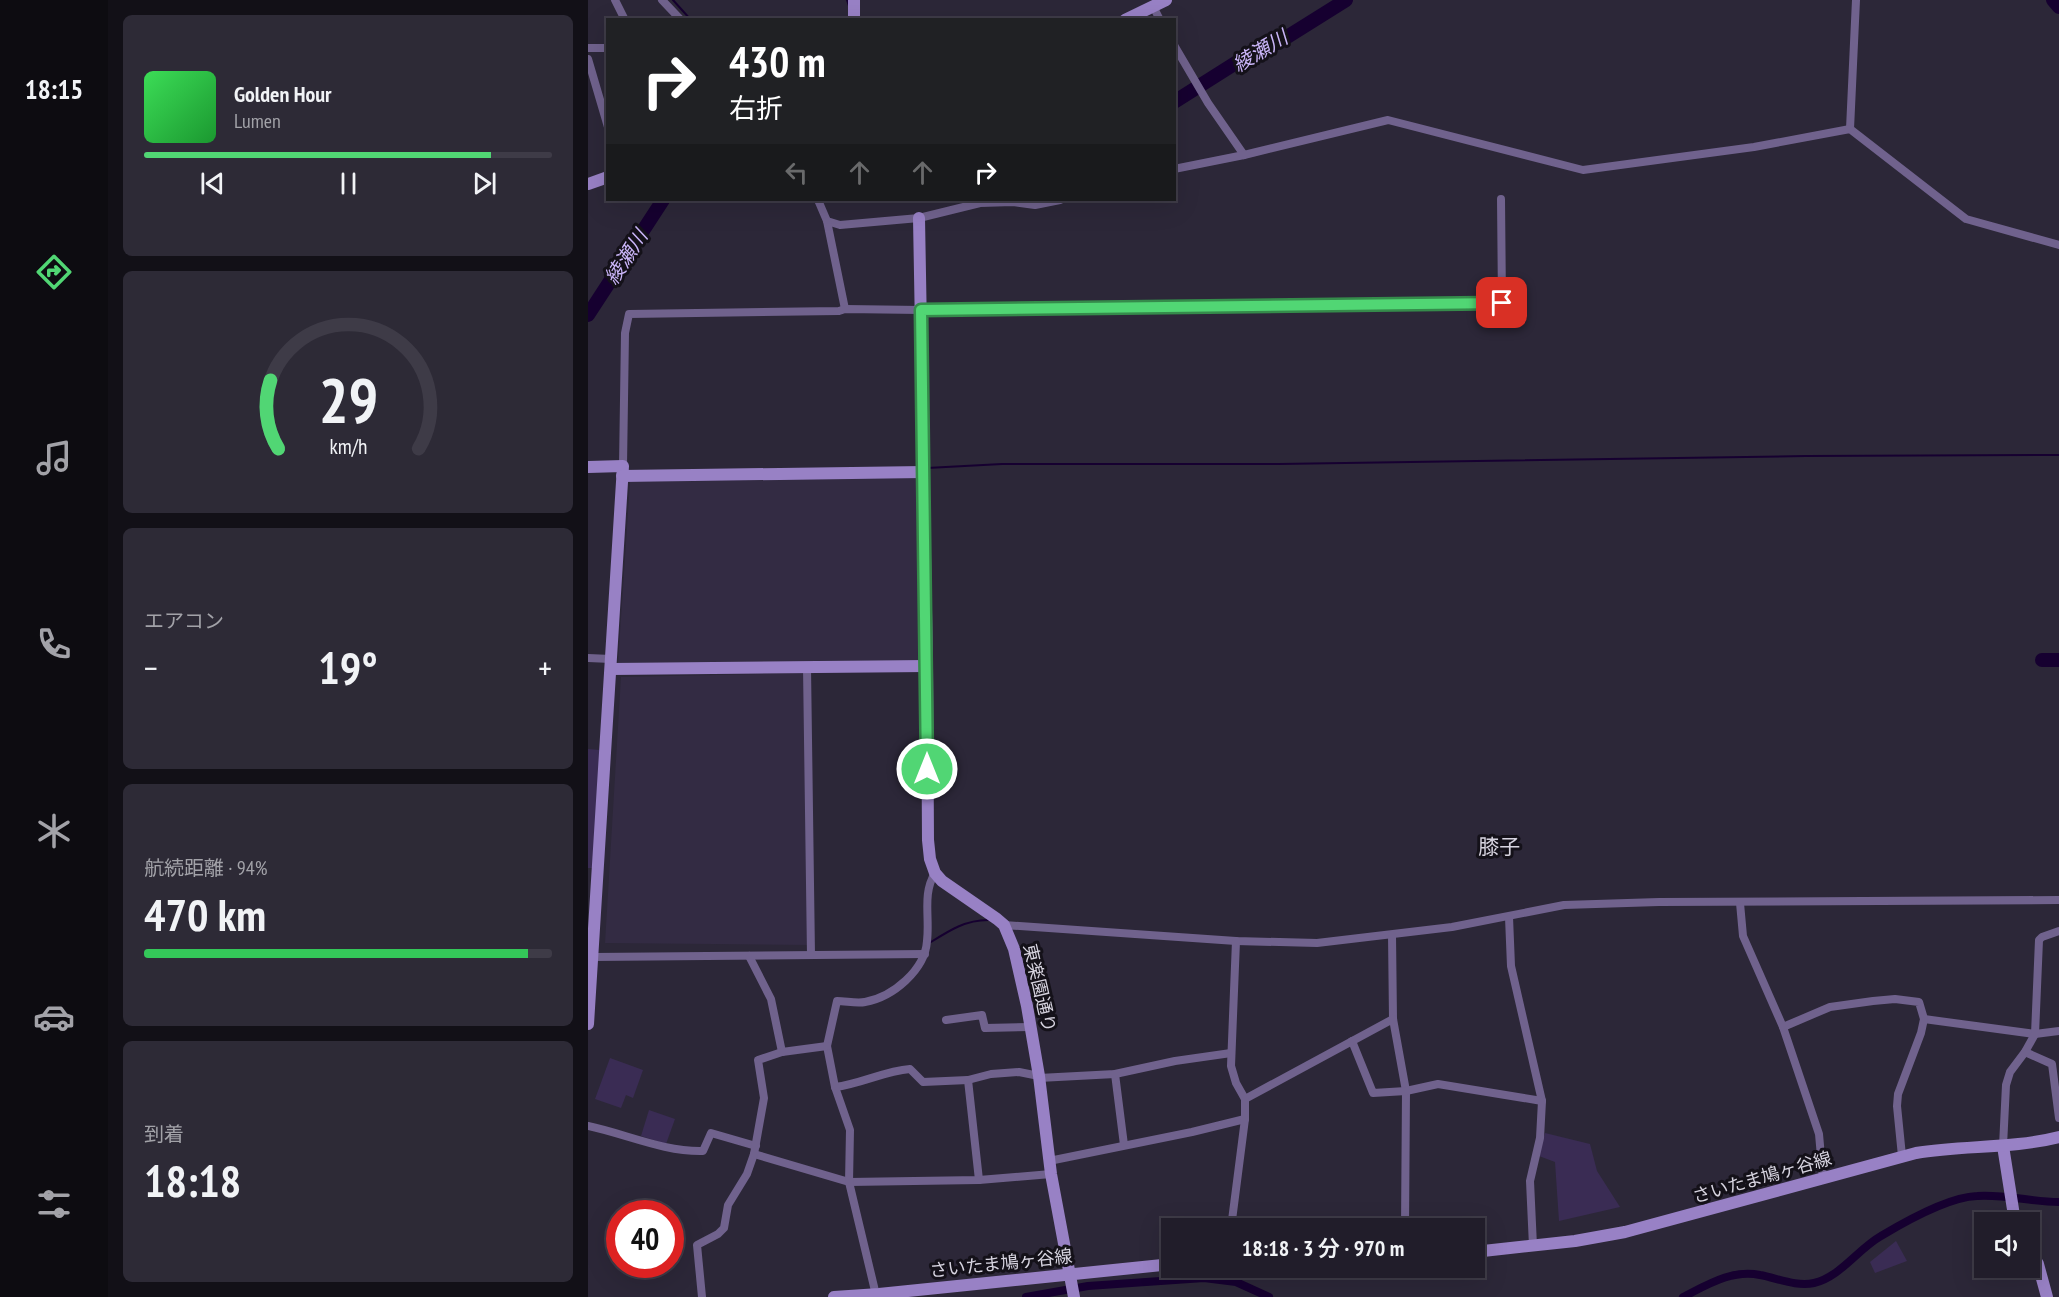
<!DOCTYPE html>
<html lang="ja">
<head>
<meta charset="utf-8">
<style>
	body { margin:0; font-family:"PT Sans Narrow","Noto Sans JP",sans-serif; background:#2d2a36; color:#f1f3f6; height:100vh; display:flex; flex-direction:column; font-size:22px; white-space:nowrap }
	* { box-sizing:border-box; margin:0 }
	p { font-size:20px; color:#a2a2a8 }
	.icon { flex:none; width:33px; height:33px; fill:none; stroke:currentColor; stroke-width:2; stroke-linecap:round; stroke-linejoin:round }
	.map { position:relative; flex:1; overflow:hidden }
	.sheet { display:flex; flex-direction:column; gap:15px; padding:15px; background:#121017; width:480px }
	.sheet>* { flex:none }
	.banner { position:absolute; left:18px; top:18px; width:570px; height:183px; border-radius:0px; box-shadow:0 6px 24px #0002,0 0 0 2px #3e3b47; background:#202124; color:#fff; overflow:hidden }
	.tools { position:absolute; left:1386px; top:1212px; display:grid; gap:12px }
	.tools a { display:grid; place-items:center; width:66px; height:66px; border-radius:0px; background:#211d2a; box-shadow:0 6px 24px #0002,0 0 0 2px #3e3b47; font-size:30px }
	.speed { position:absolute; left:18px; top:1200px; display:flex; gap:12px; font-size:30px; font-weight:700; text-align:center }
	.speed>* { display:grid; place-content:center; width:78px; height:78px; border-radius:50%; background:#211d2a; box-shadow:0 6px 24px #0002,0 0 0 2px #3e3b47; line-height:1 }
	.speed .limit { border:9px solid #d22; background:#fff; color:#111 }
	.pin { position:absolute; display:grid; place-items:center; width:51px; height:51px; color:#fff; margin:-26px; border-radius:12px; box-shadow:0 3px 9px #0006 }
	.me { position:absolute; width:66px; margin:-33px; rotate:0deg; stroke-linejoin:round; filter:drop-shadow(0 0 4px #0008) }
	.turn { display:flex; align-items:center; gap:21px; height:126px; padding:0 24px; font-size:27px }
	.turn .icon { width:78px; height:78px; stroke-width:2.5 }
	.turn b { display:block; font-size:42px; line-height:51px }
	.lanes { display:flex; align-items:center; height:57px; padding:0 24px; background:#0003; justify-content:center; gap:30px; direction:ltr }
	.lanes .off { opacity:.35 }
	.big { font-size:45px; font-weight:600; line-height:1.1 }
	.sheet .card { flex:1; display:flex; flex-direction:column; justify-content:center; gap:9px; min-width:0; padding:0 21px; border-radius:9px; background:#2d2a36 }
	.sheet .dial { align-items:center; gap:0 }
	.dial svg { height:156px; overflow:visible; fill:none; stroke:#3e3b47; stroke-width:7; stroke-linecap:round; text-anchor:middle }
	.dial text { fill:#f1f3f6; stroke:none }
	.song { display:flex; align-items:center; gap:18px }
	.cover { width:72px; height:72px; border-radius:9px; background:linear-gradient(135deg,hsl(130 70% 55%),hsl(130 70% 35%)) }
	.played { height:6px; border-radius:3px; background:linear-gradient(90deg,#51d674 85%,#3e3b47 85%) }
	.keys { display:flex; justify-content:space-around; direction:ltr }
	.heat { display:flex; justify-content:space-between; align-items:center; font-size:33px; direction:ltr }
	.charge { height:9px; border-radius:4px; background:linear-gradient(90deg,#34c759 94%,#3e3b47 0) }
	.trip { position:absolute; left:573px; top:1218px; width:324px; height:60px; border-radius:0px; background:#211d2a; box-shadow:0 6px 24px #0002,0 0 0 2px #3e3b47; font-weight:600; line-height:60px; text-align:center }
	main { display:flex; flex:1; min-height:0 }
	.dock { display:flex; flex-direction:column; width:108px; justify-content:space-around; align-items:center; background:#0d0c11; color:#a2a2a8 }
	.dock .icon { width:42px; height:42px }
	.dock .current { color:#51d674 }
	.dock b { font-size:27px; color:#f1f3f6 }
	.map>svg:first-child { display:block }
</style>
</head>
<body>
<main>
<nav class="dock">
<b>18:15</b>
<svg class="icon current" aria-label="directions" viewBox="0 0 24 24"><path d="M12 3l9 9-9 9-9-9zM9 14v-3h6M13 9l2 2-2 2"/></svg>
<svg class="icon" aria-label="music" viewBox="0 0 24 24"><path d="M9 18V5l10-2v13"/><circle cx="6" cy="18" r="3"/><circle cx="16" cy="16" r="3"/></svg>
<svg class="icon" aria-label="phone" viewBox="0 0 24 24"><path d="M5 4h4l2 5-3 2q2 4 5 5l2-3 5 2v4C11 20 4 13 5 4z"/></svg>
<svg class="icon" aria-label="climate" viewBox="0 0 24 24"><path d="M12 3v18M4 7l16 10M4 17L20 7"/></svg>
<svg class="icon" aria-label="car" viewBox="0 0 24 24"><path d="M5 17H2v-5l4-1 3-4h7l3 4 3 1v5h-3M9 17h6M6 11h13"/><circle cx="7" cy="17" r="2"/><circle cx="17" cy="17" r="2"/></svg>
<svg class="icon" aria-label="filters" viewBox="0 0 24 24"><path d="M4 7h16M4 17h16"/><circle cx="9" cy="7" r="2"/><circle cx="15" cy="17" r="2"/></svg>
</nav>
<section class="sheet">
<div class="card">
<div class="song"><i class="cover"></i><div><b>Golden Hour</b><p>Lumen</p></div></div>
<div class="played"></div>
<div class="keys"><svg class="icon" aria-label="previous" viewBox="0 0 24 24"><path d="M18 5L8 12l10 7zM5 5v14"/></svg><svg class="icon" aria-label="pause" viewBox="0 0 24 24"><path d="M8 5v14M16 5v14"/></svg><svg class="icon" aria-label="next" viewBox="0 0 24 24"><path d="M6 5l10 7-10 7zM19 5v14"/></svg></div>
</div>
<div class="card dial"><svg viewBox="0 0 100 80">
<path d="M14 69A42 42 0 1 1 86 69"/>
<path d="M14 69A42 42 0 0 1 10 34" stroke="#51d674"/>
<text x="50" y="56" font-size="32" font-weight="700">29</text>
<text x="50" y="72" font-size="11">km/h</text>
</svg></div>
<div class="card"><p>エアコン</p>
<div class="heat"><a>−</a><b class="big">19°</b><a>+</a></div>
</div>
<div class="card"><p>航続距離 · 94%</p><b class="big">470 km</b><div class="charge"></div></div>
<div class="card"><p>到着</p><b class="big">18:18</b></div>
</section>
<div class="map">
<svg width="1471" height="1297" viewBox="0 0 1471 1297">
	<rect width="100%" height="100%" fill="#2c2738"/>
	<g fill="#332b43">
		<path d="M329,478L330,660L30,663L42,482Z"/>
		<path d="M218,673L221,945L17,943L33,677Z"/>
	</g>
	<g fill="#3a2c54">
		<path d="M0,749L12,750L5,868H0Z"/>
		<path d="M22,1058L55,1070L45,1098L38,1095L33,1108L7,1099Z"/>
		<path d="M61,1110L87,1119L78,1144L53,1136Z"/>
		<path d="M957,1133L1002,1144L1009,1171L1032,1207L971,1221L967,1162L951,1156Z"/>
		<path d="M1308,1241L1319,1261L1287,1273L1282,1262Z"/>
	</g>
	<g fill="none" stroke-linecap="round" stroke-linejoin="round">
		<g stroke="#160030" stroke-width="2">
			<path d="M85,0L103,20"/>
			<path d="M259,0L261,6"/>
			<path d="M339,468L414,464H691L1218,456L1471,455"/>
			<path d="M343,942C362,930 378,920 400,920"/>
		</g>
		<g stroke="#160030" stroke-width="8">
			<path d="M438,1297L500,1286L616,1278L648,1282L681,1297"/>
			<path d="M1095,1297C1119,1285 1144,1269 1172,1275C1189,1278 1208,1287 1226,1283C1252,1277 1270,1249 1293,1236C1318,1221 1360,1197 1389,1196C1417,1194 1443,1202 1471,1202"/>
		</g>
		<g stroke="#160030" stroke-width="14">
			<path d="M1465,0L1471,7"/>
			<path d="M586,102L654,59L691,42L758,0"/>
			<path d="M0,315L75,200"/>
			<path d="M1454,660H1471"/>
		</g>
		<g stroke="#70628d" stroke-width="8">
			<path d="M27,0L37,20"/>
			<path d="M74,0L93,20"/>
			<path d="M565,6L572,20"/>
			<path d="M586,45L620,103L656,155"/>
			<path d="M0,48H20"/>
			<path d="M0,59L20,127"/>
			<path d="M1262,129L1268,0"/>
			<path d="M586,169L656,155L800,120L995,170L1166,147L1262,129L1378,219L1471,245"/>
			<path d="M230,200L239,221L252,225L331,218L392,203L425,202L447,205L472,200"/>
			<path d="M239,221L257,309"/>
			<path d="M35,466L37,333L41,314L251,311L257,309L333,310L567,308L914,303L913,199"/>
			<path d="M0,658L23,659"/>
			<path d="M219,667L223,955"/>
			<path d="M1152,903L1155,936L1195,1027L1231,1134L1235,1179"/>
			<path d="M921,917L923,966L954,1101L952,1138L942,1181L945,1246"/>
			<path d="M416,925L648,941L729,943L864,927L976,905L1071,902L1471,900"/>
			<path d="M804,935L805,1019L818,1091L817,1228"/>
			<path d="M161,956L183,999L194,1052"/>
			<path d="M5,957L337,954"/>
			<path d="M1336,1019L1447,1034L1471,1031"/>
			<path d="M358,1020L394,1015L397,1028L443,1027"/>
			<path d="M1195,1027L1242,1007L1285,1001L1307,999L1331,1002L1336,1019L1333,1033L1310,1094L1309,1106L1314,1156"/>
			<path d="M764,1041L785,1093L818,1091L850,1084L954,1101"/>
			<path d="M1437,1052L1464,1064L1471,1118"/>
			<path d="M527,1074L536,1145"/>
			<path d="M451,1078L527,1074L587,1061L643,1053"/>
			<path d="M380,1080L391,1180"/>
			<path d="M247,1087C273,1084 296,1071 322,1069L335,1082L380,1080L403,1074L431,1072L451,1076"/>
			<path d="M657,1099L805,1019"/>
			<path d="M0,1126C38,1134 76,1152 115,1151L123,1133L168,1146"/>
			<path d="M1415,1146L1418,1085L1422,1072L1437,1052L1447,1034L1451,940L1454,937L1471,931"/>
			<path d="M166,1154L261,1182L391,1180L463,1174"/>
			<path d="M461,1161L604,1132L657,1119"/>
			<path d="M643,1228L657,1119V1099L648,1083L643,1066L648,941"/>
			<path d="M288,1295L261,1182L262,1130L247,1087L239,1046L249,1001C258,1001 269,1004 277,1002C305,997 337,970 339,941C342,917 334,894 347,873"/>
			<path d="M114,1297L109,1245L130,1234L136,1228L140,1205L159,1174L166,1154L176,1098L170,1060L194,1052L239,1046"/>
		</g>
		<g stroke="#9881c5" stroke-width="12">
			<path d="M266,0V20"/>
			<path d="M537,20L578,0"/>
			<path d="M0,184L20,177"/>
			<path d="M331,218L339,666L340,840L342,859L347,873L354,881L409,919L416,925L426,949L439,1006L451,1076L463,1174L486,1297"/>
			<path d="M0,467L35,466L0,1024"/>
			<path d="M34,476L336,472"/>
			<path d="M23,669L339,666"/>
			<path d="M1415,1146L1427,1222"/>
			<path d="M1442,1251L1450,1264L1459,1297"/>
			<path d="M886,1252L987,1241L1037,1232L1328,1153C1376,1145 1424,1149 1471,1137"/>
			<path d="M246,1297L291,1294L584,1264"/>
		</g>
	</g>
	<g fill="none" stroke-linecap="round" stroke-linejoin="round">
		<defs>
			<path id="route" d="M339,769L333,310L914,303"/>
		</defs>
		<use href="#route" stroke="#358b4b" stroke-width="15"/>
		<use href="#route" stroke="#51d674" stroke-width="10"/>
	</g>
	<g text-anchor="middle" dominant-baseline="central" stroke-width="6" stroke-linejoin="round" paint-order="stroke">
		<g font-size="18" fill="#d7d4e0" stroke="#141119">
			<text transform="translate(452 988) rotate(77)">東楽園通り</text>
			<text transform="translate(1174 1177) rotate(-16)">さいたま鳩ヶ谷線</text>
			<text transform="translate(413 1263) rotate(-6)">さいたま鳩ヶ谷線</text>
		</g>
		<g font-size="20" font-style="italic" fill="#cab5f8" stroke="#141119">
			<text transform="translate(672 51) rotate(-31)">綾瀬川</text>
			<text transform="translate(38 257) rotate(-57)">綾瀬川</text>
		</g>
		<g font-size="21" fill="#d7d4e0" stroke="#141119">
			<text x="911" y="846">膝子</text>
		</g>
	</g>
</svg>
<div class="tools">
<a><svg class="icon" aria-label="sound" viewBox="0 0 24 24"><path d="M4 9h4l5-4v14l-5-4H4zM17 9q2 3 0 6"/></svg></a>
</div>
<div class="speed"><div class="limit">40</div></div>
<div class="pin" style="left:914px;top:303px;background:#d93025"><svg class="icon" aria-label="arrive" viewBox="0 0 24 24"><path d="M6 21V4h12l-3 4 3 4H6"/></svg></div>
<svg class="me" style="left:339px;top:769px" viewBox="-20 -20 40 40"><circle r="17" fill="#51d674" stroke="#fff" stroke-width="3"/><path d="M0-11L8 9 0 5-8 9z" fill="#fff"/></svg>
<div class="trip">18:18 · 3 分 · 970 m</div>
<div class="banner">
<div class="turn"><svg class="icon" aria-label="right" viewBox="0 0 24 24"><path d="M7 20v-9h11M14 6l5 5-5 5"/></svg><div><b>430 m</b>右折</div></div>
<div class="lanes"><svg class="icon off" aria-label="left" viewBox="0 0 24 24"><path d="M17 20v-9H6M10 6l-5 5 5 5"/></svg><svg class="icon off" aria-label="ahead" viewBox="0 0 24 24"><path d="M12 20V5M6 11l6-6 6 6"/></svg><svg class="icon off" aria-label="ahead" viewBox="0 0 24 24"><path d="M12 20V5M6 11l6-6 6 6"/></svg><svg class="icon" aria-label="right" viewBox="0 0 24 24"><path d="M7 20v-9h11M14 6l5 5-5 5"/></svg></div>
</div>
</div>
</main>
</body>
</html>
